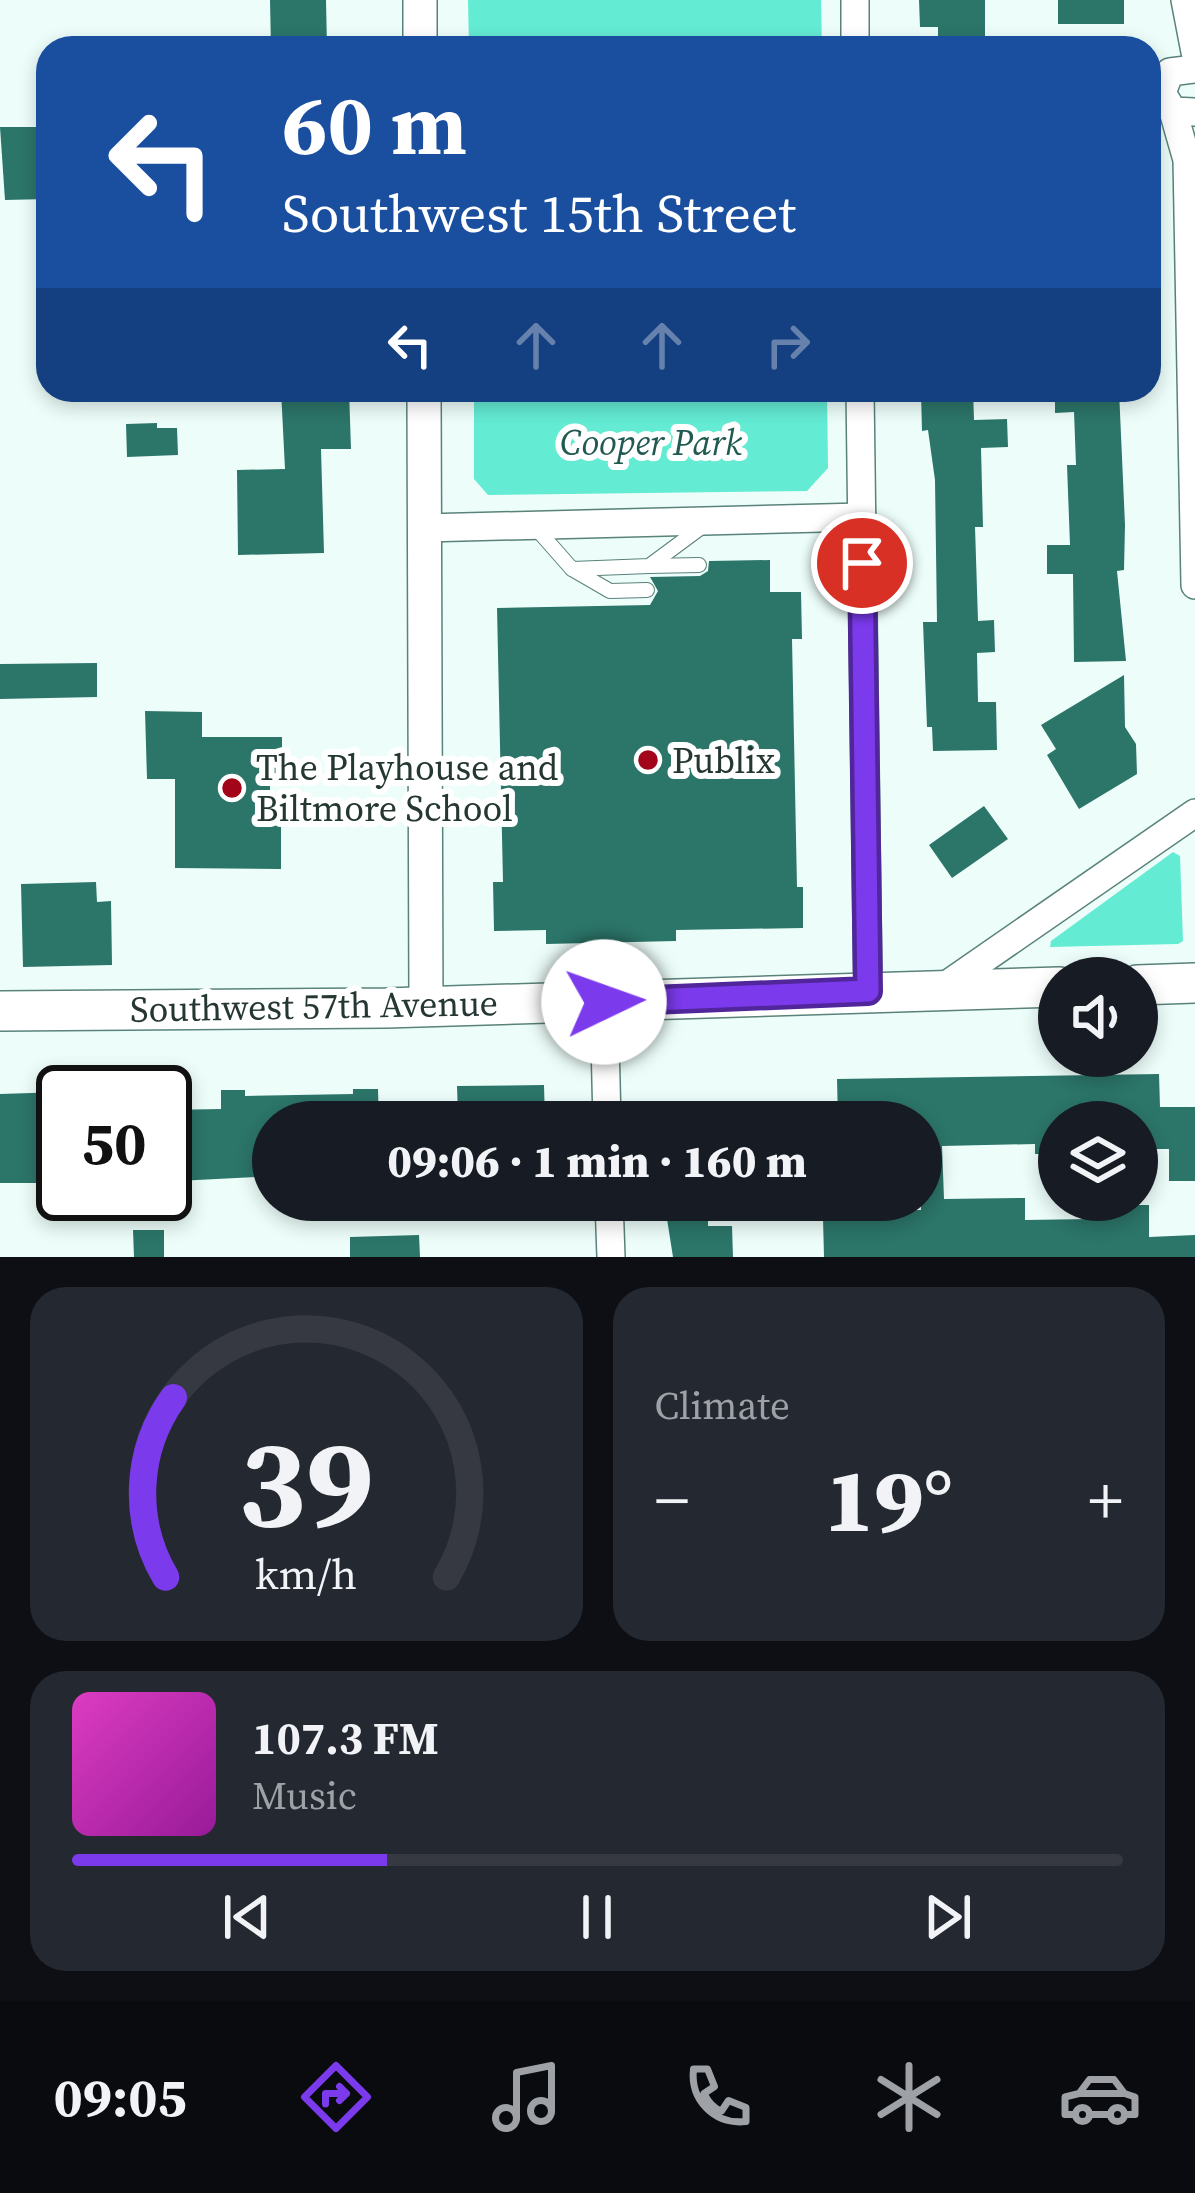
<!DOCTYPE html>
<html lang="en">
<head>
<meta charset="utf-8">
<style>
	body { margin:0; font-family:"Source Serif 4",serif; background:#242831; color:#f1f3f6; height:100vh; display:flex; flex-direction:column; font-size:45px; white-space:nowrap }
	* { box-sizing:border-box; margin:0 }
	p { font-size:39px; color:#9ea1a6 }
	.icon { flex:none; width:66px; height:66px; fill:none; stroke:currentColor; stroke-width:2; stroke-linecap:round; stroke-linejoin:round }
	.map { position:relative; height:1257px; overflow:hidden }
	.drawer { display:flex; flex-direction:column; gap:30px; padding:30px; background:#0d0f14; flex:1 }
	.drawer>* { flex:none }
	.banner { position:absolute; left:36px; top:36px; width:1125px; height:366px; border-radius:36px; box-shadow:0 6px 18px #0003; background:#1a4fa0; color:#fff; overflow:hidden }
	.controls { position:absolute; left:1038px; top:957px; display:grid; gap:24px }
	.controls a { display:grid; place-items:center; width:120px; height:120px; border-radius:50%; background:#171b24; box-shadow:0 6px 18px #0003; font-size:60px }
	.speed { position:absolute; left:36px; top:1065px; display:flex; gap:24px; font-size:60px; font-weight:700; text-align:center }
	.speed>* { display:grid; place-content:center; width:156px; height:156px; border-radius:50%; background:#171b24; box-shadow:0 6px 18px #0003; line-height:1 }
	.speed .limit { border:6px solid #111; border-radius:18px; background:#fff; color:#111 }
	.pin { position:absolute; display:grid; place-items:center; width:102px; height:102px; color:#fff; margin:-51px; border:6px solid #fff; border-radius:50%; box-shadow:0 3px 12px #0007 }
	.me { position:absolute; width:132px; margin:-66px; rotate:87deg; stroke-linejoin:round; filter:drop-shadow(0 0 9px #0008) }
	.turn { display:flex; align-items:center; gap:42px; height:252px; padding:0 48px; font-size:54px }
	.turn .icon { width:156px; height:156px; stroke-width:2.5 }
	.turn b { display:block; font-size:84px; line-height:102px }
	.lanes { display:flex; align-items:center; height:114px; padding:0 48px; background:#0003; justify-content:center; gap:60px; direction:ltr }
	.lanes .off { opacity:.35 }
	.big { font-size:90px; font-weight:800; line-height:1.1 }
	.drawer .widget { flex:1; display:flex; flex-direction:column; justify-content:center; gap:18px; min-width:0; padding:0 42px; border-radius:36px; background:#242831 }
	.drawer .dial { align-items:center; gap:0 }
	.dial svg { height:312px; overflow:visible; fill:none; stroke:#363941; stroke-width:7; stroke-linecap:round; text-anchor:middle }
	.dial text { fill:#f1f3f6; stroke:none }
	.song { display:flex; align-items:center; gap:36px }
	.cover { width:144px; height:144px; border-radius:18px; background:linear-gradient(135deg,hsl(310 70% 55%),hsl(300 70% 35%)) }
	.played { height:12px; border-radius:6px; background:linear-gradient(90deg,#7c3aed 30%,#363941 30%) }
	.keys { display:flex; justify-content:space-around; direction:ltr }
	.heat { display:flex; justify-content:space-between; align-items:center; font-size:66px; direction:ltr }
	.drawer .tiles { flex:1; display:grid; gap:30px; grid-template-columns:1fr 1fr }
	.widget:last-child { grid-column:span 2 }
	.trip { position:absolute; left:252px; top:1101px; width:690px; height:120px; border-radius:60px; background:#171b24; box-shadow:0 6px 18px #0003; font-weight:800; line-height:120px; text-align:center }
	.tab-bar { display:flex; height:192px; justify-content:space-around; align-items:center; background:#090b0e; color:#9ea1a6 }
	.tab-bar .icon { width:84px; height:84px }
	.tab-bar .on { color:#7c3aed }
	.tab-bar b { font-size:54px; color:#f1f3f6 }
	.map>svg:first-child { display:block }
</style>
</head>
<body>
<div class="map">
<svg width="1195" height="1257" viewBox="0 0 1195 1257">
	<rect width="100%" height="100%" fill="#edfefa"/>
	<g fill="#63ebd4">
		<path d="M468,0H821L822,48H469Z"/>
		<path d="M474,390H827L828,468L807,491L488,495L474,479Z"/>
		<path d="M1173,852L1180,856L1183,941L1178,944L1050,947L1051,941Z"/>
	</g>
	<g fill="#2c7569">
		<path d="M270,0H326L327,48H271Z"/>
		<path d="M919,0H985V36L938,37V27H920Z"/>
		<rect x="1058" y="0" width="66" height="24"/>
		<path d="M0,127H41L48,199L5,200Z"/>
		<path d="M281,390H349L351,449H321L324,553L238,555L237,470L285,469Z"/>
		<path d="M928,390H973L974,420L1007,419L1008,447L981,448L983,527H975L978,621L994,620L995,652L977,653L978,702H996L997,750L933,751L932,727H927L923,622H937L935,480L928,430L922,431L921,393Z"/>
		<path d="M1055,390H1119L1125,525L1124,570L1117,571L1126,661L1074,662L1073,574H1047V545H1070L1067,465H1076L1074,412L1055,413Z"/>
		<path d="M157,423V428H177L178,455L127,457L126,424Z"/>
		<path d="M770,560V592H801L802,639H792L797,887H803V928L676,930V941L546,944V930L494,931L493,882H503L497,608L650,605L658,591L650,577L700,576L708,571L709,561Z"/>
		<path d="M97,663V697L0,699V664Z"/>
		<path d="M1124,675L1125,727L1136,744L1137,774L1079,809L1047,755L1056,749L1041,725Z"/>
		<path d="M145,711L202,712V737H282V777H270V820H281V869L175,868V779H147Z"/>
		<path d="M984,806L1008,839L952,878L929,845Z"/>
		<path d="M96,882L97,902L111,901L112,965L23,967L21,884Z"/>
		<path d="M1159,1074L1160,1107H1195V1181H1169V1149H1137V1122H1059V1154H1035V1144L942,1146L944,1199L1025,1198V1220L1091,1219L1092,1205H1149V1237L1195,1235V1257H824L823,1218L838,1217V1212L921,1210V1122H838L837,1079Z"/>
		<path d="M544,1085L545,1121L458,1118L457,1086Z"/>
		<path d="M353,1089H378L379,1122H273V1176L177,1181L176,1133H165V1110L221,1109V1090H245V1096L353,1094Z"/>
		<path d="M63,1092V1174H37V1183H0V1094Z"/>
		<path d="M664,1200H708V1226H732L733,1257H673Z"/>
		<path d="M133,1230H164V1257H134Z"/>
		<path d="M419,1235L420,1257H350V1237Z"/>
	</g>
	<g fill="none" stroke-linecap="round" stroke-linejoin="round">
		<defs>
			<g id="service">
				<path d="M535,527L572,569L649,566L703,526"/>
				<path d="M649,566L699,565"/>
				<path d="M572,569L610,591L647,590"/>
			</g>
			<g id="minor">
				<path d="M855,0V48"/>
				<path d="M1185,0L1195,52"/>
				<path d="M1195,69L1170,72L1162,93L1173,111L1195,112"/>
				<path d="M1173,111L1187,160L1195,585"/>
				<path d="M860,390L868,991"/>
				<path d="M424,528L862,517"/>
				<path d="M942,988L1195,813"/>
				<path d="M604,1002L607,1122"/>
				<path d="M609,1200L611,1257"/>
			</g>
			<g id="tertiary">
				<path d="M420,0V48"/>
				<path d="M424,390L426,1007"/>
			</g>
			<g id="secondary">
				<path d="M1137,985L1195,983"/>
				<path d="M0,1011L386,1008L1059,987"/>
			</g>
		</defs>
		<use href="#service" stroke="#59827a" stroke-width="16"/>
		<use href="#minor" stroke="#59827a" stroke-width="30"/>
		<use href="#tertiary" stroke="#59827a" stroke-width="36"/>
		<use href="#secondary" stroke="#59827a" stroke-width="42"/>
		<use href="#service" stroke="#fff" stroke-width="14"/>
		<use href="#minor" stroke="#fff" stroke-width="27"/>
		<use href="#tertiary" stroke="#fff" stroke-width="33"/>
		<use href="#secondary" stroke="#fff" stroke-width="39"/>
	</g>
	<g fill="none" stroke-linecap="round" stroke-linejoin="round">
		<defs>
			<path id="route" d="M604,1002L868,991L862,563"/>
		</defs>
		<use href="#route" stroke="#51269a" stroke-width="30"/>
		<use href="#route" stroke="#7c3aed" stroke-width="21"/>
	</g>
	<g fill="#a2051a" stroke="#fff" stroke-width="4.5">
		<circle cx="648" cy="760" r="12"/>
		<circle cx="232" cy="788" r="12"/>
	</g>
	<g text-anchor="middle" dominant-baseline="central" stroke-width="12" stroke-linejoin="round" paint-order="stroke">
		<g font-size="36" font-style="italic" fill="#215a51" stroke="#fff">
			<text x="651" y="442">Cooper Park</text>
		</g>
		<g font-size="36" fill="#253733" stroke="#fff" text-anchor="start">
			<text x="672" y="760">Publix</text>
			<text x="256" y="767">The Playhouse and<tspan x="256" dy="41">Biltmore School</tspan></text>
		</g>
		<g font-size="36" fill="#253733" stroke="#fff">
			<text transform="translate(314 1006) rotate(-1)">Southwest 57th Avenue</text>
		</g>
	</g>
</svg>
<div class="controls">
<a><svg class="icon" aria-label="sound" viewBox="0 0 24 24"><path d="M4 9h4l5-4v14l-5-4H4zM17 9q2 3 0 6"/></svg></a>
<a><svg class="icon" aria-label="layers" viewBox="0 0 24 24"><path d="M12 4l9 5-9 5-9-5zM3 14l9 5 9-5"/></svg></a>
</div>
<div class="speed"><div class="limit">50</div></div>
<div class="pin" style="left:862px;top:563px;background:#d93025"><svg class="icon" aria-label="arrive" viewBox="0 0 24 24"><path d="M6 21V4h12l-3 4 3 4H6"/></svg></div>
<svg class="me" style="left:604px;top:1002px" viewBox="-20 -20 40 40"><circle r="19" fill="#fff"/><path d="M0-13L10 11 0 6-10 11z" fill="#7c3aed"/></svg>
<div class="trip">09:06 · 1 min · 160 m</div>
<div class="banner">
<div class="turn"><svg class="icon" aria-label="left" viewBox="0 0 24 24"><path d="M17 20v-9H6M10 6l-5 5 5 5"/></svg><div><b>60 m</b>Southwest 15th Street</div></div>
<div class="lanes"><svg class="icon" aria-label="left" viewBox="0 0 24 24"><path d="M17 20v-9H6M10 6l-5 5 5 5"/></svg><svg class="icon off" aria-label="ahead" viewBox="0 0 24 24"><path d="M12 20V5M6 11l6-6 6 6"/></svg><svg class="icon off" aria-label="ahead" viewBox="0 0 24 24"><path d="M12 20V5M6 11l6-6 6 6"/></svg><svg class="icon off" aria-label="right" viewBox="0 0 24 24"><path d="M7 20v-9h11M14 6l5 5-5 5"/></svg></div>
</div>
</div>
<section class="drawer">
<div class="tiles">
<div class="widget dial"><svg viewBox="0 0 100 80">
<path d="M14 69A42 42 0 1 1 86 69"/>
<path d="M14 69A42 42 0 0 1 16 23" stroke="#7c3aed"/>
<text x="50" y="56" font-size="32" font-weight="700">39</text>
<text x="50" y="72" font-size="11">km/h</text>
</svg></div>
<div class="widget"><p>Climate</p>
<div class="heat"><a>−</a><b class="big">19°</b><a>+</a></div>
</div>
<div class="widget">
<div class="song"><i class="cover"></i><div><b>107.3 FM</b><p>Music</p></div></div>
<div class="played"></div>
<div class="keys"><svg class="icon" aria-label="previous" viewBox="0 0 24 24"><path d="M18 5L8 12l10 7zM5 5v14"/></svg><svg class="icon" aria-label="pause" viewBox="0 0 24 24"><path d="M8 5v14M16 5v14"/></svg><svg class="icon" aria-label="next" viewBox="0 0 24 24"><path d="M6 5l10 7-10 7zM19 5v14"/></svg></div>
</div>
</div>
</section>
<nav class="tab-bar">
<b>09:05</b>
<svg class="icon on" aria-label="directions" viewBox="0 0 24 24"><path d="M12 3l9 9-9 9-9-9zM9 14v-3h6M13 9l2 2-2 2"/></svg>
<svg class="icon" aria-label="music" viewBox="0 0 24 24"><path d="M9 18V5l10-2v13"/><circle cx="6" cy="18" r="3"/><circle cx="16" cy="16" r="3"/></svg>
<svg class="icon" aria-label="phone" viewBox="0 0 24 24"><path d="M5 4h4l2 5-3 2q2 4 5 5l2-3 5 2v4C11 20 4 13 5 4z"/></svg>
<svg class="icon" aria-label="climate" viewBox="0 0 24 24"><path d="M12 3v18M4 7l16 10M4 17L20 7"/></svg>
<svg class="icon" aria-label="car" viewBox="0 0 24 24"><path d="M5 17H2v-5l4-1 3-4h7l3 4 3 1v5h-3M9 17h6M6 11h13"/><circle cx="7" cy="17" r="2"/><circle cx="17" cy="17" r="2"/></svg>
</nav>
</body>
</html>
